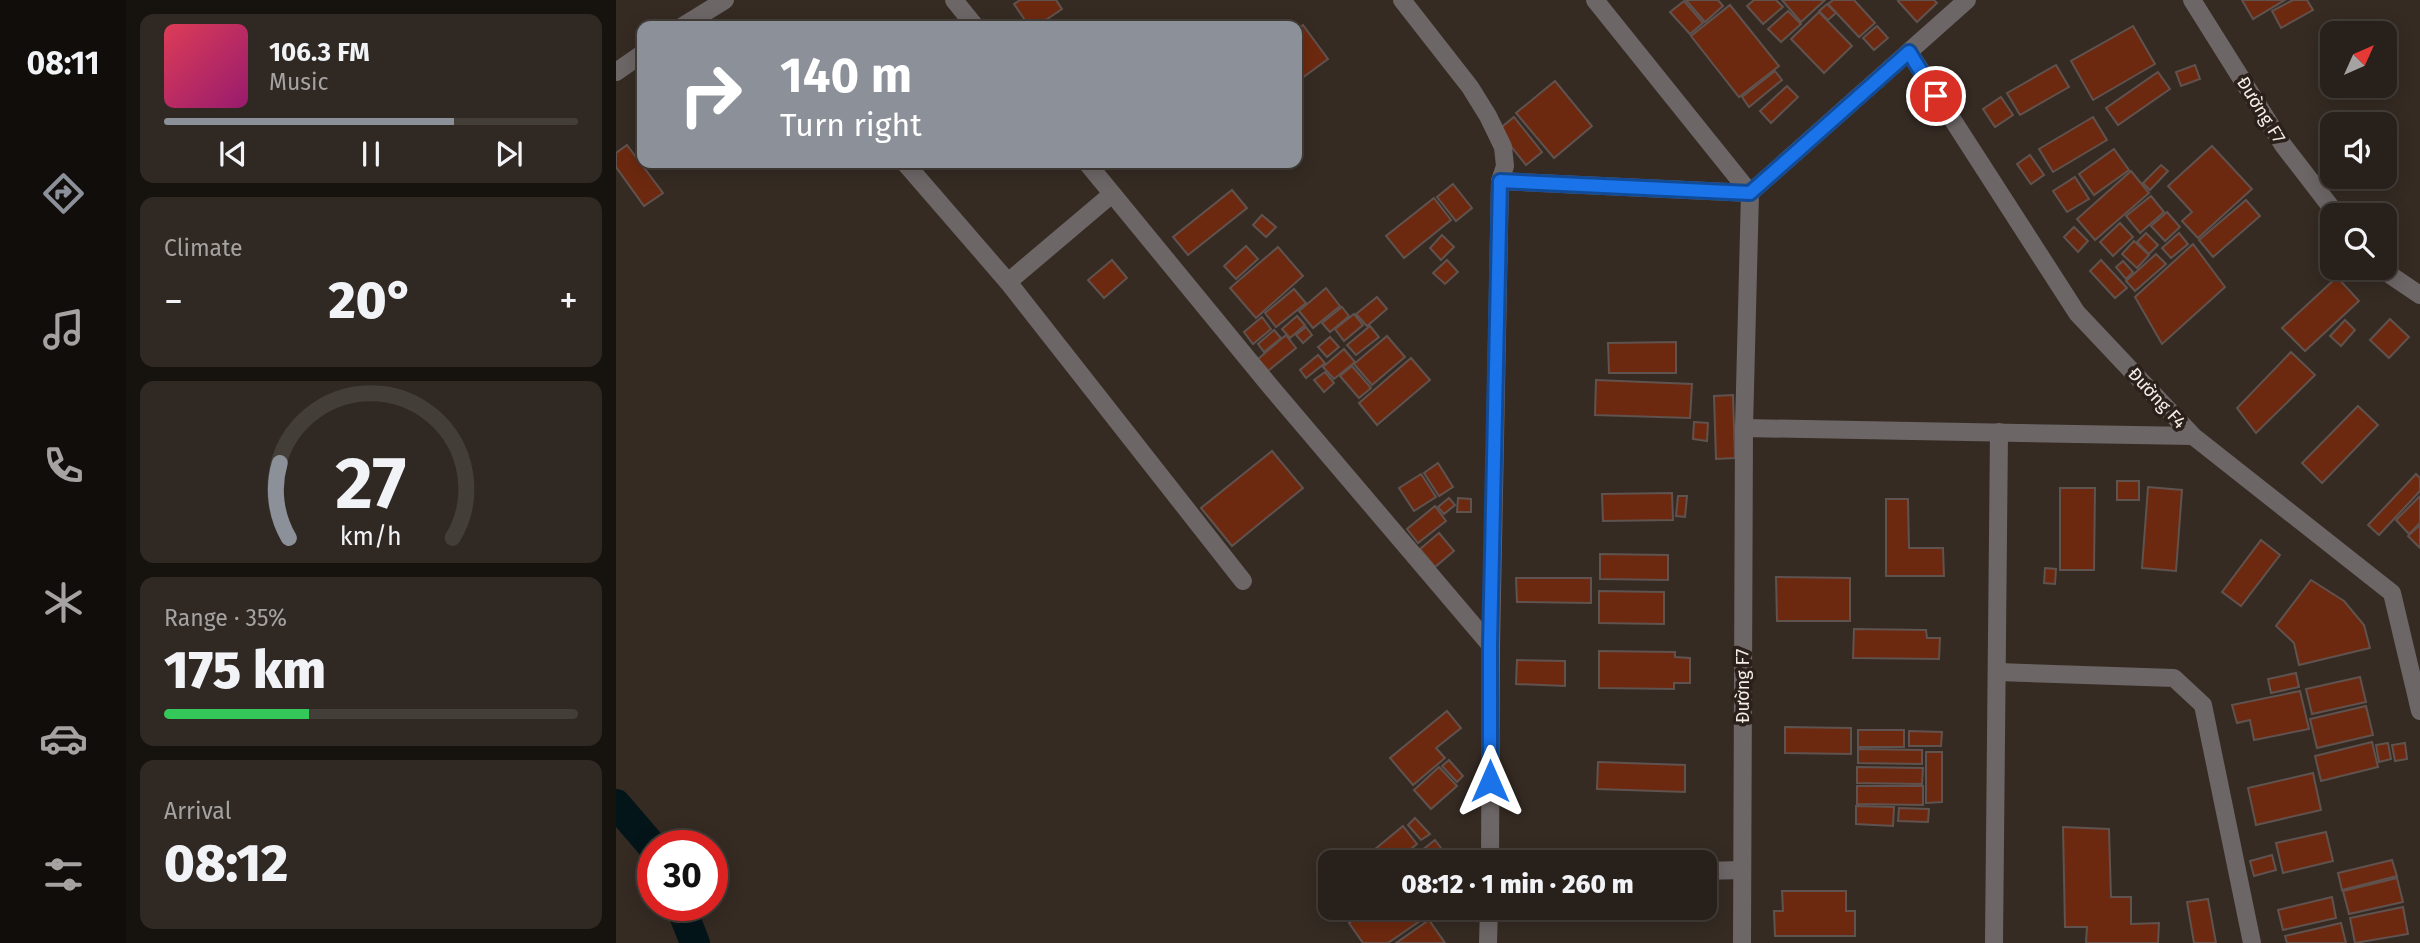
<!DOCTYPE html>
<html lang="en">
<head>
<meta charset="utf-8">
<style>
	body { margin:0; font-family:"Fira Sans",sans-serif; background:#302823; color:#f1f3f6; height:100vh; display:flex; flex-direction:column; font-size:26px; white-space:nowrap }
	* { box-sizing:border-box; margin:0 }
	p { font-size:23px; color:#a5a3a2 }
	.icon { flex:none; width:38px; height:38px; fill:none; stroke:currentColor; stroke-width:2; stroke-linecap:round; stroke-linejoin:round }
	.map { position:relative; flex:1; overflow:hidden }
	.panel { display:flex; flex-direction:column; gap:14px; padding:14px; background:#16120e; width:490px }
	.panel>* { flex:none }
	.guide { position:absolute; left:21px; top:21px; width:665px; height:147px; border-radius:14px; box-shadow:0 4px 18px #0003,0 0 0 2px #443e39; background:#8c9099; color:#fff; overflow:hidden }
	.needle { width:46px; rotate:45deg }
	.fabs { position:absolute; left:1704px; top:21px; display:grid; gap:14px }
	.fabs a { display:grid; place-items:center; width:77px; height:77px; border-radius:14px; background:#28201a; box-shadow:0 4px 18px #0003,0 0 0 2px #443e39; font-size:35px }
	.speed { position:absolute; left:21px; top:830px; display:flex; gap:14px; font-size:35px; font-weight:700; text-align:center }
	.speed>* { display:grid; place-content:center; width:91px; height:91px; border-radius:50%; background:#28201a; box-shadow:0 4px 18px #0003,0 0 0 2px #443e39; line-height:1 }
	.speed .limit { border:10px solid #d22; background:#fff; color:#111 }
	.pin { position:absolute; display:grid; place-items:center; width:60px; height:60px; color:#fff; margin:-30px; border:4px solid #fff; border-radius:50%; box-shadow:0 2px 7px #0007 }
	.me { position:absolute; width:77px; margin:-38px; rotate:0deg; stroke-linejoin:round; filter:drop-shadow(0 0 5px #0008) }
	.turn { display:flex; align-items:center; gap:24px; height:147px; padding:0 28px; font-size:32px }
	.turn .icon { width:91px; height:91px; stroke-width:2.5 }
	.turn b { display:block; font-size:49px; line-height:60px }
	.big { font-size:52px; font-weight:800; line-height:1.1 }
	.panel .card { flex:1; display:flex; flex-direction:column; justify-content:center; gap:10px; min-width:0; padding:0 24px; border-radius:14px; background:#302823 }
	.panel .dial { align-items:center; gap:0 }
	.dial svg { height:182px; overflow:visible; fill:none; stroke:#443e39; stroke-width:7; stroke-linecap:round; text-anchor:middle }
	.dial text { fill:#f1f3f6; stroke:none }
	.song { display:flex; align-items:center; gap:21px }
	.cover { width:84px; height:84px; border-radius:10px; background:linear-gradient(135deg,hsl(350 70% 55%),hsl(320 70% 35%)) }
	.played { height:7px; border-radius:4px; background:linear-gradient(90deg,#8c9099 70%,#443e39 70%) }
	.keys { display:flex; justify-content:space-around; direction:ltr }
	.heat { display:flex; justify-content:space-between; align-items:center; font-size:38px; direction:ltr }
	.charge { height:10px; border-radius:5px; background:linear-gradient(90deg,#34c759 35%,#443e39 0) }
	.trip { position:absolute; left:702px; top:850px; width:399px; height:70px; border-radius:14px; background:#28201a; box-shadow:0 4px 18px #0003,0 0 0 2px #443e39; font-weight:800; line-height:70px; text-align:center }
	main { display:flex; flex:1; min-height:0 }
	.dock { display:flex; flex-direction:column; width:126px; justify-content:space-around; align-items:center; background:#100d0a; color:#a5a3a2 }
	.dock .icon { width:49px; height:49px }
	.dock .on { color:#8c9099 }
	.dock b { font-size:32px; color:#f1f3f6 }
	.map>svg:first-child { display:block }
</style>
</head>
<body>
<main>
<nav class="dock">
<b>08:11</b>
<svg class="icon on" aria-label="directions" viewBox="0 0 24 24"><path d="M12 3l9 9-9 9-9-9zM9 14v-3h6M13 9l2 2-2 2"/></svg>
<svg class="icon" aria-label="music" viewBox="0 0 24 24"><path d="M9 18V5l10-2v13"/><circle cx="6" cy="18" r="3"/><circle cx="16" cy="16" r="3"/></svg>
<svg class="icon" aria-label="phone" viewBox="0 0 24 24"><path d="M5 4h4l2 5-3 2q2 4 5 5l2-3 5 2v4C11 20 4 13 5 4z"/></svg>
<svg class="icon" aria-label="climate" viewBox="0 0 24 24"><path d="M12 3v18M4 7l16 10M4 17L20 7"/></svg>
<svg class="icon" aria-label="car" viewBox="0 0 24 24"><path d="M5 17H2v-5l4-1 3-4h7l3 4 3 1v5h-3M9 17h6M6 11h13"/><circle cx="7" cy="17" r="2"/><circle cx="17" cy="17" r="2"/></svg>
<svg class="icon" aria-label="filters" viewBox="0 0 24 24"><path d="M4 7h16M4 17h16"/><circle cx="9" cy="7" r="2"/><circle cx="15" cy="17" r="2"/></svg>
</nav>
<section class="panel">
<div class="card">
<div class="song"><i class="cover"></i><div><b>106.3 FM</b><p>Music</p></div></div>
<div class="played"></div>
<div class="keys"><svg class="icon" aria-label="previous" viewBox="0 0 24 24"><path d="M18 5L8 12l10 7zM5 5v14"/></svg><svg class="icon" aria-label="pause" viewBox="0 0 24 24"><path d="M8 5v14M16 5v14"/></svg><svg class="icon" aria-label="next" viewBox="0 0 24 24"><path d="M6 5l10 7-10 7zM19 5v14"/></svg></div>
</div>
<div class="card"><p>Climate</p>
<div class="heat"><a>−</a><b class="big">20°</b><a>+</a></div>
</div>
<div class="card dial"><svg viewBox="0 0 100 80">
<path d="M14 69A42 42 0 1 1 86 69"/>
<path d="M14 69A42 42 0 0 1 10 36" stroke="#8c9099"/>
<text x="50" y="56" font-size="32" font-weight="700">27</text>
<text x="50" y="72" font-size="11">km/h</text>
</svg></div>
<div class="card"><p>Range · 35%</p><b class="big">175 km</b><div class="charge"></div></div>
<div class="card"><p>Arrival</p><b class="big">08:12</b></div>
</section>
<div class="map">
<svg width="1804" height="943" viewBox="0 0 1804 943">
	<rect width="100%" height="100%" fill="#352b23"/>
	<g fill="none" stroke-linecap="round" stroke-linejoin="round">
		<g stroke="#04151a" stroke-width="30">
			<path d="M0,804L37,847"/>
			<path d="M64,905L79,943"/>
		</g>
	</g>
	<g fill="#6d290f" stroke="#60524e" stroke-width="2">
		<path d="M404,0H440L446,9L421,26H413L398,4Z"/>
		<path d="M1070,0H1102L1107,6L1089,22Z"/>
		<path d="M1138,0H1160L1167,7L1147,24L1131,6Z"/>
		<path d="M1166,0H1209L1185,22Z"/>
		<path d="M1217,0H1238L1259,23L1243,37L1212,4Z"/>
		<path d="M1284,0H1318L1321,3L1301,22L1282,1Z"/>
		<path d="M1626,0H1669L1637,19Z"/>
		<path d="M1677,0H1691L1697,10L1665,28L1656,11Z"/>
		<path d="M1068,1L1087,23L1074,34L1054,12Z"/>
		<path d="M1211,4L1220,13L1212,20L1203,11Z"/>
		<path d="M1114,5L1163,66L1123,97L1075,36Z"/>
		<path d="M1172,11L1185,24L1165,42L1152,29Z"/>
		<path d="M1203,12L1236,46L1208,73L1175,39Z"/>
		<path d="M687,25L712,59L682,81L681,30Z"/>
		<path d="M1261,26L1272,38L1258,50L1247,38Z"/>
		<path d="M1517,26L1539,64L1477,100L1455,61Z"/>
		<path d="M1440,65L1453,87L1404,115L1391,93Z"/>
		<path d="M1579,65L1584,79L1565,86L1560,72Z"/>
		<path d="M1159,71L1166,80L1133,107L1126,97Z"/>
		<path d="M1542,72L1554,89L1502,125L1490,108Z"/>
		<path d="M939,81L976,126L938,158L900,113Z"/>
		<path d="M1171,86L1182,97L1155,123L1144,111Z"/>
		<path d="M1385,97L1397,115L1379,127L1367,109Z"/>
		<path d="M898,117L926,152L910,165L882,130Z"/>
		<path d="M1477,117L1491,140L1437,172L1423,149Z"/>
		<path d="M11,145L47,193L28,206L0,167V153Z"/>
		<path d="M1596,146L1636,189L1582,238L1566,221L1576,212L1552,186Z"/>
		<path d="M1498,149L1513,170L1478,195L1463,174Z"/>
		<path d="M1414,155L1428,175L1415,184L1401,164Z"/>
		<path d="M1545,165L1552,171L1534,190L1527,183Z"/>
		<path d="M1515,171L1533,193L1479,240L1461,219Z"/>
		<path d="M1459,177L1473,199L1451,212L1437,191Z"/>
		<path d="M837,184L856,208L840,221L821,197Z"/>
		<path d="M616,190L631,208L572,255L557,237Z"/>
		<path d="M1535,196L1548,212L1524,233L1510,216Z"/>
		<path d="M818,198L835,220L788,258L770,236Z"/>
		<path d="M1630,200L1644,216L1597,257L1583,240Z"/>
		<path d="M1551,212L1564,227L1549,241L1535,226Z"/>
		<path d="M646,215L660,227L650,237L637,225Z"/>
		<path d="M1504,223L1517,237L1497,256L1484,242Z"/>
		<path d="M1458,227L1472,241L1462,252L1448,237Z"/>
		<path d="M1530,233L1542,245L1533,254L1521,242Z"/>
		<path d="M1563,233L1572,244L1555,258L1546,248Z"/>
		<path d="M826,235L838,247L825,260L814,248Z"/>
		<path d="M1518,241L1533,255L1521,268L1506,254Z"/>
		<path d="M1577,244L1609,287L1546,344L1519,297Z"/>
		<path d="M630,246L642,259L620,279L608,266Z"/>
		<path d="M662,247L687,276L640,318L614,288Z"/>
		<path d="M1540,254L1550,264L1519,291L1510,281Z"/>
		<path d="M496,260L511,278L488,298L472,280Z"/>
		<path d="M831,260L842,272L829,284L817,273Z"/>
		<path d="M1485,260L1511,288L1499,298L1474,271Z"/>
		<path d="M1507,261L1517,272L1510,279L1500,267Z"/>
		<path d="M1721,277L1743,301L1689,351L1666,328Z"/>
		<path d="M710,288L724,306L697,328L683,311Z"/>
		<path d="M678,289L690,303L660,327L649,313Z"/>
		<path d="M761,297L771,309L751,326L740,314Z"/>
		<path d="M726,307L733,316L714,332L706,323Z"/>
		<path d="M738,314L747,325L728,341L719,329Z"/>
		<path d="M681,316L689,325L674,338L666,329Z"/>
		<path d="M646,317L655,329L637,344L628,332Z"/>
		<path d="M1774,319L1793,337L1773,358L1754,340Z"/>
		<path d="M1729,320L1739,330L1725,346L1714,336Z"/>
		<path d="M754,326L763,337L740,355L731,345Z"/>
		<path d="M690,327L696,335L687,343L680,335Z"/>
		<path d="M658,330L665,338L648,352L642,344Z"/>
		<path d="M670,335L680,348L652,371L642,359Z"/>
		<path d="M771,336L789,357L756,385L738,364Z"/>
		<path d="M714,337L723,347L711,357L702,347Z"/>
		<path d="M1060,342V373H993L992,343Z"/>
		<path d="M728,349L739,362L718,379L707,367Z"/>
		<path d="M1675,352L1699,375L1640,433L1621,408Z"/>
		<path d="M702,355L709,363L690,378L684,370Z"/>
		<path d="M795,358L814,380L761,425L743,403Z"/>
		<path d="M736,366L755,388L743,398L724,376Z"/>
		<path d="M709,372L718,383L708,392L698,380Z"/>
		<path d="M980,380L1076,384L1074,418L979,415Z"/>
		<path d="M1117,395L1119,458L1100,459L1098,396Z"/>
		<path d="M1742,406L1762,425L1706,483L1686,463Z"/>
		<path d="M1078,422L1092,423L1091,441L1077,439Z"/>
		<path d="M656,451L687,488L616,546L585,508Z"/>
		<path d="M822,463L837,487L823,496L808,473Z"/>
		<path d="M805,474L820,497L798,511L783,488Z"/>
		<path d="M1800,474L1804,478V491L1763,535L1752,525Z"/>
		<rect x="1501" y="481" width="22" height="19"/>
		<path d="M1532,487L1566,490L1560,571L1526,568Z"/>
		<path d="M1444,488H1479L1478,570H1444Z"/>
		<path d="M1056,493L1057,520L987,521L986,494Z"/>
		<path d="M1062,496H1071L1069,517L1060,516Z"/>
		<path d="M1804,496V523L1793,534L1780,520Z"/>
		<path d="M833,498L839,505L828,514L822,507Z"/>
		<path d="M842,498L855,499V512H841Z"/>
		<path d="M1270,499H1292L1293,548H1327L1328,576H1270Z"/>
		<path d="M819,506L830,521L802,543L791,529Z"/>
		<path d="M1804,525V548L1792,536Z"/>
		<path d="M823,533L838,551L819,567L804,549Z"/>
		<path d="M1645,540L1664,555L1625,606L1606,592Z"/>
		<path d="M984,554L1052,555V580L984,579Z"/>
		<path d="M1429,568L1440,569L1439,584L1428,583Z"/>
		<path d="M1160,577L1234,578V621H1161Z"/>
		<path d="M900,578H975V603L901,602Z"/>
		<path d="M1695,580L1728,601L1748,625L1754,648L1683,665L1678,643L1660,626Z"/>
		<path d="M983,591L1048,592V624L983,623Z"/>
		<path d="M1238,629L1310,630L1311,638H1324L1323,659L1237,658Z"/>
		<path d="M983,651L1059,652V657L1074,658V683H1058V689L983,688Z"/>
		<path d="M901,660L949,661V686L900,684Z"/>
		<path d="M1680,673L1683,687L1655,693L1652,679Z"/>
		<path d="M1744,677L1750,702L1696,714L1690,689Z"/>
		<path d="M1684,691L1693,729L1638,740L1634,720L1621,723L1616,705Z"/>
		<path d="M1750,706L1757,735L1701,748L1694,719Z"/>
		<path d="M831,711L845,728L820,748L829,758L797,785L774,758Z"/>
		<path d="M1169,727L1235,728V754L1169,753Z"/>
		<rect x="1242" y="730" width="46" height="17"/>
		<path d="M1293,731L1326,732L1325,746H1293Z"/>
		<path d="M1756,742L1762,767L1705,781L1699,756Z"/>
		<path d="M1772,743L1775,759L1763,762L1760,745Z"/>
		<path d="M1789,743L1791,759L1779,761L1776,745Z"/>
		<path d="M1242,749L1306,750V764L1242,763Z"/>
		<path d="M1310,752H1326V802L1310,803Z"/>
		<path d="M833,760L847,776L841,782L826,766Z"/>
		<path d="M982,762L1069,765V792L981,789Z"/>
		<path d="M823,767L841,786L815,809L798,790Z"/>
		<path d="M1241,767L1307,768L1306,784L1241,783Z"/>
		<path d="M1697,773L1705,810L1640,825L1632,788Z"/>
		<path d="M1241,786H1307V805L1241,804Z"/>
		<path d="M1240,806L1278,807L1277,826L1240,824Z"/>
		<path d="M1283,808L1313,809L1312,822L1282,821Z"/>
		<path d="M799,818L814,834L805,840L792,825Z"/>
		<path d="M787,826L801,844L777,863H758L752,855Z"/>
		<path d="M1447,827L1493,829L1495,897H1515V924L1543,923L1542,943H1470L1471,927H1449Z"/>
		<path d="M1710,832L1717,861L1667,873L1660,843Z"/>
		<path d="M819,840L828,852L814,863L805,851Z"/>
		<path d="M801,850L811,863H784Z"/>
		<path d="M1656,855L1660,870L1638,876L1634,861Z"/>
		<path d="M1776,860L1781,876L1726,890L1722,873Z"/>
		<path d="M1781,878L1787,902L1733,914L1727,891Z"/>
		<path d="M1166,891H1230V911H1239V936H1159L1158,911H1167Z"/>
		<path d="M1716,897L1720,918L1667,930L1662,910Z"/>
		<path d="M1592,899L1600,943H1578L1571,902Z"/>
		<path d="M1787,907L1792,934L1739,943L1734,918Z"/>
		<path d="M755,908H811L814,914L772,943H747L733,923Z"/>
		<path d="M813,920L829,943H780Z"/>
		<path d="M1725,923L1730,943H1671L1669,936Z"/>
	</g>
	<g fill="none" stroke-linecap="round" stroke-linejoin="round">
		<g stroke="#6d6667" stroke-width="18">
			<path d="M338,0L359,26"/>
			<path d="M786,0L854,87L872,116L887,147L889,166L884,181L875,646L874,863"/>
			<path d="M979,0L1134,193"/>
			<path d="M1576,0L1667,145L1721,215"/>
			<path d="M67,26L109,0"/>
			<path d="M1293,52L1461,313L1577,436L1776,593L1804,711"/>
			<path d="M0,72L26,54"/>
			<path d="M289,163L392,282"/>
			<path d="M471,163L654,386L875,646"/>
			<path d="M884,181L1134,193"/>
			<path d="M496,194L392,282L627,581"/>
			<path d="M1764,268L1804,295"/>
			<path d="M1128,428L1577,436"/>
			<path d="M1381,672L1558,678L1587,705L1636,943"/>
			<path d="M1088,871L1126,870"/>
			<path d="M872,943L873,908"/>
			<path d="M1126,943L1128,428L1134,193L1351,0"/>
			<path d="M1378,943L1383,432"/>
		</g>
	</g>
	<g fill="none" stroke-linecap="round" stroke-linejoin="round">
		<defs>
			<path id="route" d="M874,781V646L884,181L1134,193L1293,52L1320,96"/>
		</defs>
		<use href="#route" stroke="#114b97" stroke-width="18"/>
		<use href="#route" stroke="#1a73e8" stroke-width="12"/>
	</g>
	<g text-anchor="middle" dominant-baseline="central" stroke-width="7" stroke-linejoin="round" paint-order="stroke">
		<g font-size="18" fill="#f4ede8" stroke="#2b211a">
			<text transform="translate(1645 110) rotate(58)">Đường F7</text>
			<text transform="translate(1541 398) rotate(47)">Đường F4</text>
			<text transform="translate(1127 686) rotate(-90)">Đường F7</text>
		</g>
	</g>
</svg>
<div class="fabs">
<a><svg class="needle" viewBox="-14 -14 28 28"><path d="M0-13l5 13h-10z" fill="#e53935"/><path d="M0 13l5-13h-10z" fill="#a5a3a2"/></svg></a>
<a><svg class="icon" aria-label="sound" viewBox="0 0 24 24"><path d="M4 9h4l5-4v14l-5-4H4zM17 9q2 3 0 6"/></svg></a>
<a><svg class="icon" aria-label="search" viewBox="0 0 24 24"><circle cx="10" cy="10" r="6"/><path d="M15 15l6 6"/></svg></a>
</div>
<div class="speed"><div class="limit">30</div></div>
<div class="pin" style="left:1320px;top:96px;background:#d93025"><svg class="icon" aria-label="arrive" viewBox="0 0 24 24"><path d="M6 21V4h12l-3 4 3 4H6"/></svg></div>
<svg class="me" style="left:874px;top:781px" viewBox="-20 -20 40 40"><path d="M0-17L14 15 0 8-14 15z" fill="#1a73e8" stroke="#fff" stroke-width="4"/></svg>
<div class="trip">08:12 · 1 min · 260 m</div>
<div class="guide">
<div class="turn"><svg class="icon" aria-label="right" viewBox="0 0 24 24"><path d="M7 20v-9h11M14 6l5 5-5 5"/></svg><div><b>140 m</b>Turn right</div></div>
</div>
</div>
</main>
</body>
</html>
